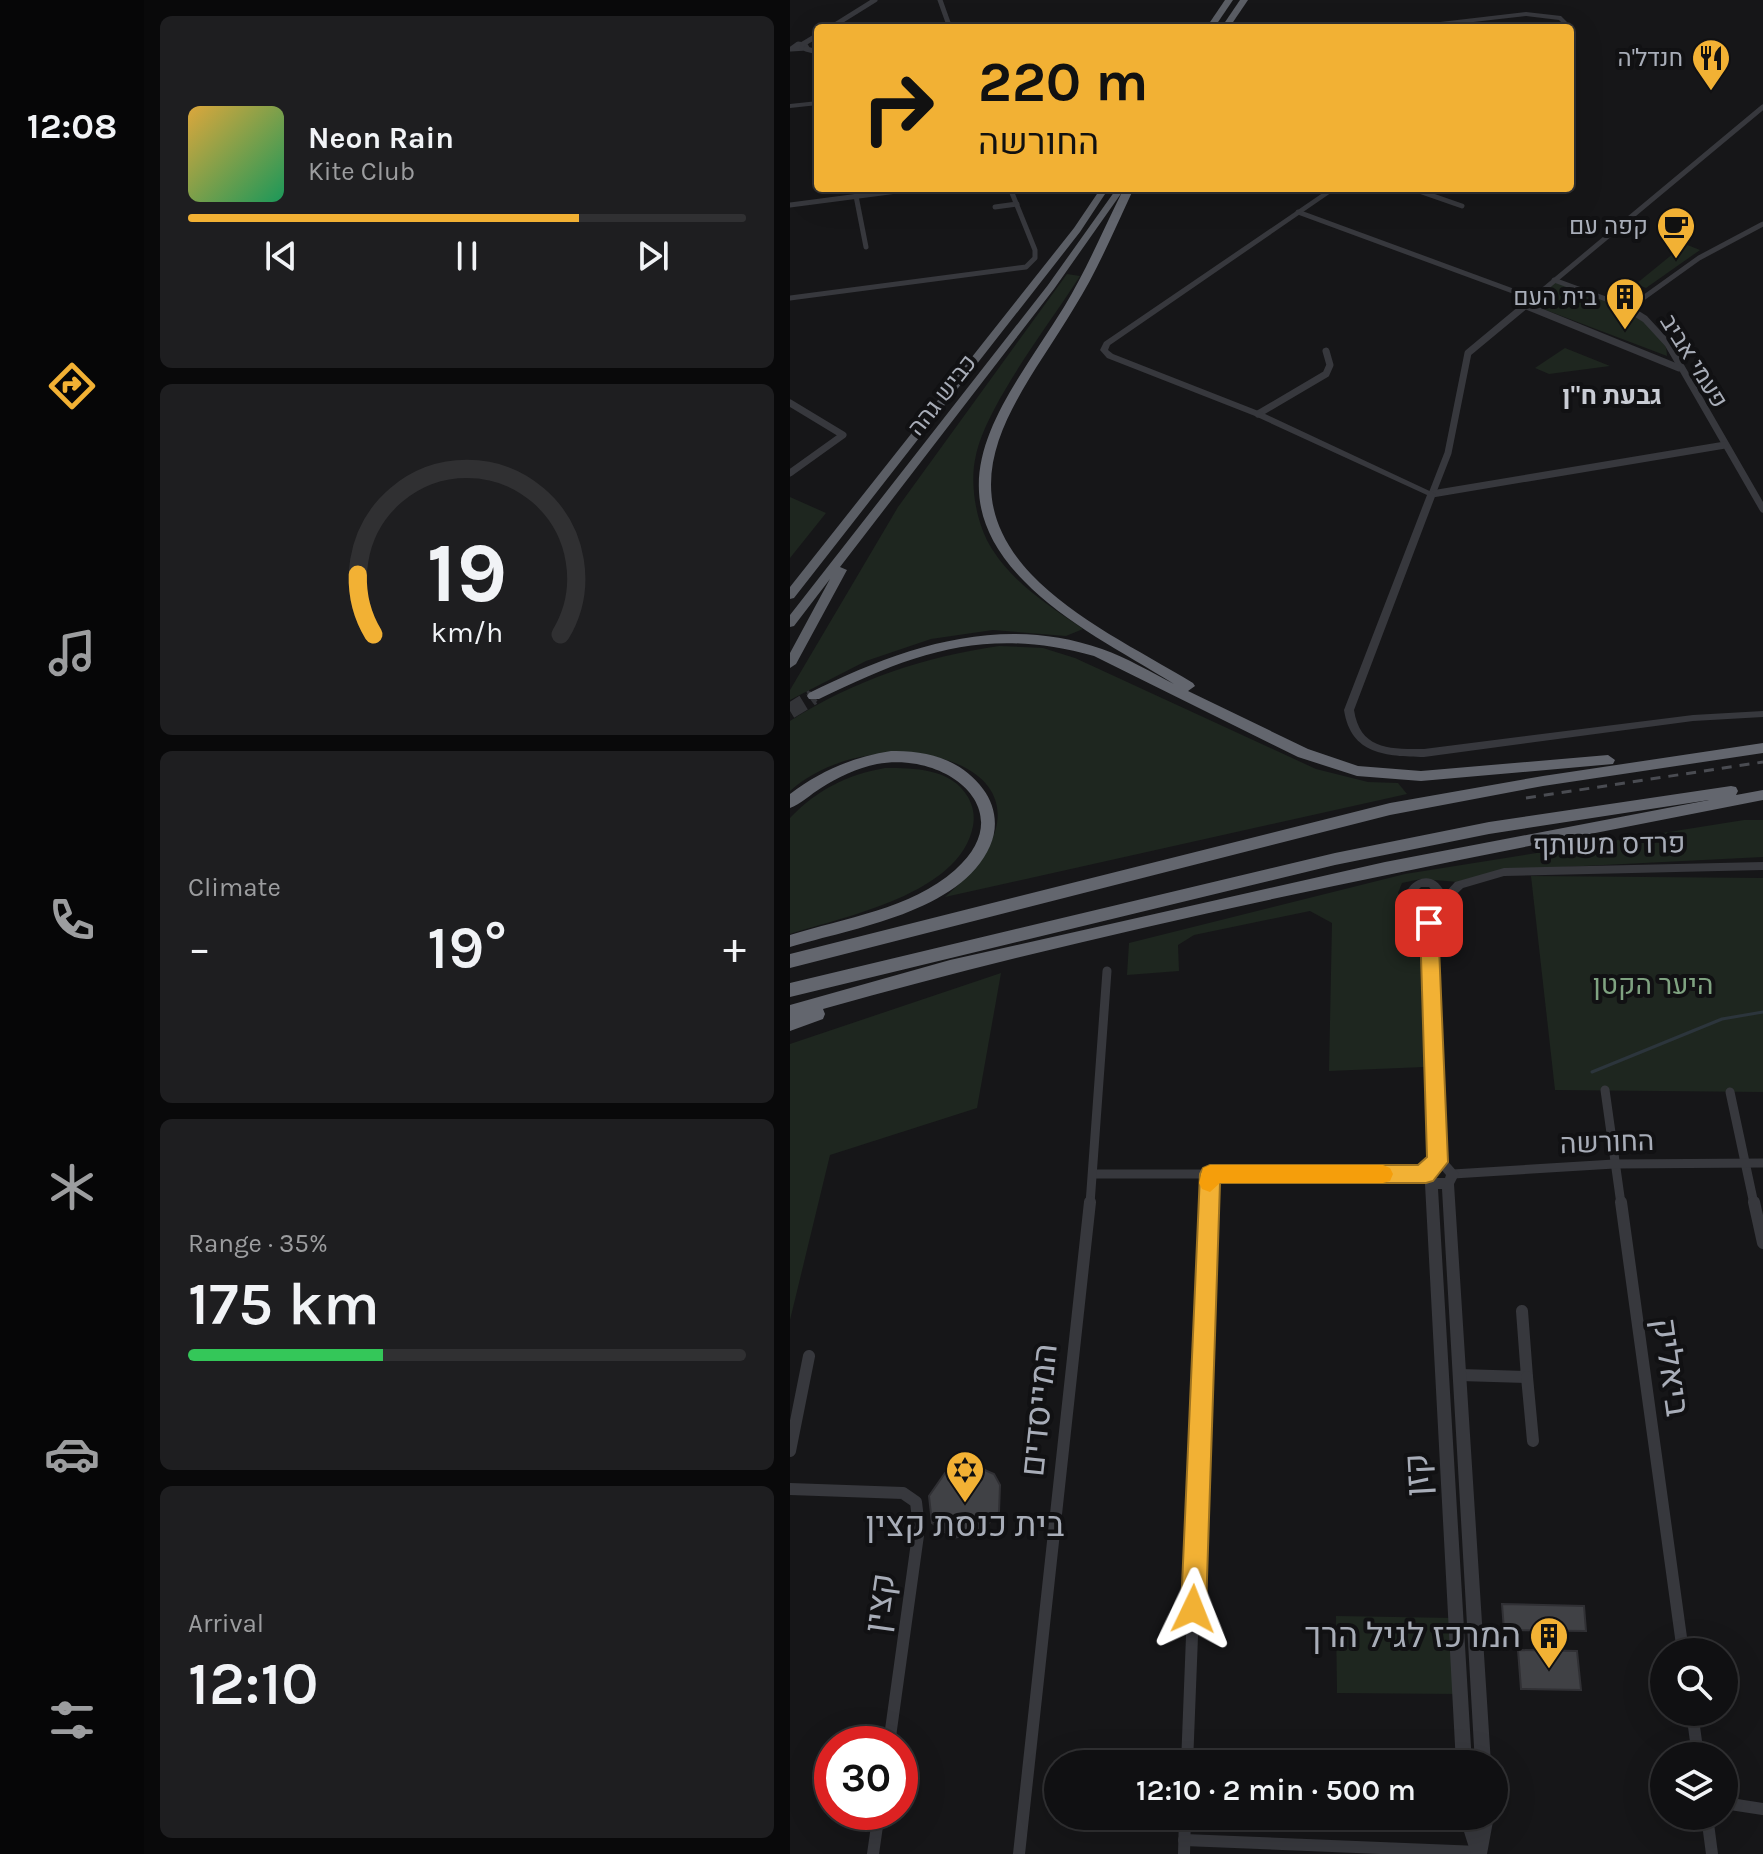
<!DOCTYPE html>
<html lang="en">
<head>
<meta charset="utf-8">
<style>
	body { margin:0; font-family:Karla,Heebo,sans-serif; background:#1e1e20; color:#f1f3f6; height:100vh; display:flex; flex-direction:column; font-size:30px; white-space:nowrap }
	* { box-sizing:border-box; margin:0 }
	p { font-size:26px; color:#9c9d9f }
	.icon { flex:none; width:44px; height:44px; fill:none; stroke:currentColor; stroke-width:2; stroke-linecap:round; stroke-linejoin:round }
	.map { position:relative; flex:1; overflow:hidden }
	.sheet { display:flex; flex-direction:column; gap:16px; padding:16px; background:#09090a; width:646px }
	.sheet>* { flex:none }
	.banner { position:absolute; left:24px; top:24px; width:760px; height:168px; border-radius:8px; box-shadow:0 8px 32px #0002,0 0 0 2px #303032; background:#f2b134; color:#111; overflow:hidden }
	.tools { position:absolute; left:860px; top:1638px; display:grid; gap:16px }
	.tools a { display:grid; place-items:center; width:88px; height:88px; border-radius:50%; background:#101012; box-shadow:0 8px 32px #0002,0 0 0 2px #303032; font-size:40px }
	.speed { position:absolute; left:24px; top:1726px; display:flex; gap:16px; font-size:40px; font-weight:700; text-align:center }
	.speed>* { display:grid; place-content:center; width:104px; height:104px; border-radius:50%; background:#101012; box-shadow:0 8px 32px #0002,0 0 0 2px #303032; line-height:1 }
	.speed .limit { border:12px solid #d22; background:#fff; color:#111 }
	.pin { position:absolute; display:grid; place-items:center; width:68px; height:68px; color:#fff; margin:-34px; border-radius:16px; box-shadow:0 4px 12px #0006 }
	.me { position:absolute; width:88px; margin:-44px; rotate:2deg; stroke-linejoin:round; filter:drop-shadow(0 0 6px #0008) }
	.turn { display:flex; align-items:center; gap:28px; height:168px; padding:0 32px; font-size:36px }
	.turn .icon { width:104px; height:104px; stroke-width:2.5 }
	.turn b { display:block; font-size:56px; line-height:68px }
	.big { font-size:60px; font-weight:600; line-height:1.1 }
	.sheet .widget { flex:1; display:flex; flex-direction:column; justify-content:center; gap:12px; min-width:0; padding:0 28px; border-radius:12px; background:#1e1e20 }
	.sheet .dial { align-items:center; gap:0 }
	.dial svg { height:208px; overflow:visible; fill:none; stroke:#303032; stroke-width:7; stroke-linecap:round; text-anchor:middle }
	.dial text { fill:#f1f3f6; stroke:none }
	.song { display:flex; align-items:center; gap:24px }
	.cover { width:96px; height:96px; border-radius:12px; background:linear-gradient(135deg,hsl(40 70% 55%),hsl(150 70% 35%)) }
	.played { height:8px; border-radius:4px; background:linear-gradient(90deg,#f2b134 70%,#303032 70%) }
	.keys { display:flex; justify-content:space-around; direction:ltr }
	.heat { display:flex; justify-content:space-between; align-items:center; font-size:44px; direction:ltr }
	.charge { height:12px; border-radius:6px; background:linear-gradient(90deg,#34c759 35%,#303032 0) }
	.trip { position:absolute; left:254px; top:1750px; width:464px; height:80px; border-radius:40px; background:#101012; box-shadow:0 8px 32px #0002,0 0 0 2px #303032; font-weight:600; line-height:80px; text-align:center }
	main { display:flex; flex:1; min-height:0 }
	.dock { display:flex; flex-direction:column; width:144px; justify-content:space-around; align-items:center; background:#060607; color:#9c9d9f }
	.dock .icon { width:56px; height:56px }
	.dock .on { color:#f2b134 }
	.dock b { font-size:36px; color:#f1f3f6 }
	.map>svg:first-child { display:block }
</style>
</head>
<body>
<main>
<nav class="dock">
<b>12:08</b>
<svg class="icon on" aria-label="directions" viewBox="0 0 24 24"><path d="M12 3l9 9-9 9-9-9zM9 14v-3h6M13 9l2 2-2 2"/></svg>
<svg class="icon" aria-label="music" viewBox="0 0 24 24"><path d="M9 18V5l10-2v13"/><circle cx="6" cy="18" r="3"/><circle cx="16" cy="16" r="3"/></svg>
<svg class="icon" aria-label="phone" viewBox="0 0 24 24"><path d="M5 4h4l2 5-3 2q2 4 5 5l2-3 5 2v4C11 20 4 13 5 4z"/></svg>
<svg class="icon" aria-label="climate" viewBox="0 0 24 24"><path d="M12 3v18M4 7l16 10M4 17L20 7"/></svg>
<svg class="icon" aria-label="car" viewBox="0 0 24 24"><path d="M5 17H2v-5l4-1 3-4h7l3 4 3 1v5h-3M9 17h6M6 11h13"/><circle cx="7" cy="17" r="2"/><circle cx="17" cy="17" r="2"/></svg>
<svg class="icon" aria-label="filters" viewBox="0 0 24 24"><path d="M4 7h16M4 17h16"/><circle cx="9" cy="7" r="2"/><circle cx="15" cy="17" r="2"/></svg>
</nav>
<section class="sheet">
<div class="widget">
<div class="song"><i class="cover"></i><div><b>Neon Rain</b><p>Kite Club</p></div></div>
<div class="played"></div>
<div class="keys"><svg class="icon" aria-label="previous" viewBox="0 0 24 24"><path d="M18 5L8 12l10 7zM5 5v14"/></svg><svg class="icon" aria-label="pause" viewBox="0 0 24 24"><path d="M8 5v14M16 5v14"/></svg><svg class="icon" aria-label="next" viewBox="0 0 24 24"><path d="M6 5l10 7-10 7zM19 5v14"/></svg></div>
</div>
<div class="widget dial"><svg viewBox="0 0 100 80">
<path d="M14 69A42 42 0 1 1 86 69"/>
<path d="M14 69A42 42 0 0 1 8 46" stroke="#f2b134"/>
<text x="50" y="56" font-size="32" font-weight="700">19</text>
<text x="50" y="72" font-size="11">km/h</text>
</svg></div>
<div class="widget"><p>Climate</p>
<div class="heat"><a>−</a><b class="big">19°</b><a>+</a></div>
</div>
<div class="widget"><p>Range · 35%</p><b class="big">175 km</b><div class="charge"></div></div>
<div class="widget"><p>Arrival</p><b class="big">12:10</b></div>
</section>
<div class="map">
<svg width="973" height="1854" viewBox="0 0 973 1854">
	<rect width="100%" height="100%" fill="#161618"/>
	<g fill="#1e261f">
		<path d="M895,244L910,250L856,288L846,284Z"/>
		<path d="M277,274L290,276C261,322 197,404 186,455C179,483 186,524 202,549C224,584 260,606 293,629L276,636L203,630L141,639L76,661L0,700V690L108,507Z"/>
		<path d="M766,282C797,293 879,316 877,356L740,304Z"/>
		<path d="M775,348L820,366L759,374L745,368Z"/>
		<path d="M0,497L36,513L0,558Z"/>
		<path d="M209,646L253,648L285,658L526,769L578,782L608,783L617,794L155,897C307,767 91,709 0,791V721C64,680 134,657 209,646Z"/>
		<path d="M95,768C124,768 161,768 178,797C183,806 185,816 183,826C170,894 56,916 0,934V818C27,790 56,775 95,768Z"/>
		<path d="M954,820H973V857L713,870L668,882L631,879L612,883L608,893L629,936L634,1067L539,1071L542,923L520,911L404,935L388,945L389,971L337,975L339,943L615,874Z"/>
		<path d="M741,876L973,878V1092L765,1090Z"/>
		<path d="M211,973L187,1108L40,1155L0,1320V1044Z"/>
		<path d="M546,1616L665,1618L669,1694L547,1693Z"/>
	</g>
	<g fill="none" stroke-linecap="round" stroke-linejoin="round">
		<path stroke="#2c353c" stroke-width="3" d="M802,1072L932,1019L973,1012"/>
	</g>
	<g fill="#404145" stroke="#303034" stroke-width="2">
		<path d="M181,1464L204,1474L210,1485L209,1512L190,1533L163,1538L142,1523L139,1496L155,1473Z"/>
		<path d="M712,1604L794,1606L796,1631L714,1630Z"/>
		<path d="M728,1650L787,1651L791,1690L731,1689Z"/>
	</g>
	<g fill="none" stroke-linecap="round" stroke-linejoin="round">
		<path stroke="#333438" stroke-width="12" stroke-dasharray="12 6" stroke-linecap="butt" d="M20,699L24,696"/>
		<path stroke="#333438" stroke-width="16" stroke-dasharray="16 8" stroke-linecap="butt" d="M0,711L23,697"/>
		<g stroke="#37383d" stroke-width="5">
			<path d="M150,0L160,28"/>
			<path d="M40,28L85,0"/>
			<path d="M8,44L15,45L17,48L1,49Z"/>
			<path d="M13,44L28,35"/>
			<path d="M16,49L28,52"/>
			<path d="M628,188L626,190L672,206"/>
			<path d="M66,196L76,247"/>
			<path d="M0,205L130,188"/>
			<path d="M205,207L227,204"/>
			<path d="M508,212L742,298"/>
			<path d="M764,280L835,306"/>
			<path d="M0,298L236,267L245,258V250L220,188"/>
			<path d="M734,306L973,107"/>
			<path d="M842,306L909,258L973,224"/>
		</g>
		<g stroke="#37383d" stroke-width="7">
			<path d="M831,304L855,319L878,344L973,509"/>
			<path d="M734,305L889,368"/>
			<path d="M841,307L845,304"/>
			<path d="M0,403L53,435L0,473"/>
			<path d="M468,414L536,374L540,365L536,351"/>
			<path d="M642,494L658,453L678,353L737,304"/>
			<path d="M642,494L935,445"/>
		</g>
		<g stroke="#37383d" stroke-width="9">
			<path d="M815,1090L831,1204"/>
			<path d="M940,1092L964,1204"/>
			<path d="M303,1174H636"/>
			<path d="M663,1174L824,1164L973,1163"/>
			<path d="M300,1204L317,971"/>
			<path d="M419,1204L420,1174"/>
		</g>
		<g stroke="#37383d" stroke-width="12">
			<path d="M831,1202L893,1652"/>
			<path d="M964,1202L973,1243"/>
			<path d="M670,1375L737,1377L732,1311"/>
			<path d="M737,1377L743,1441"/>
			<path d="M0,1451L19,1356"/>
			<path d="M0,1489L113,1493L126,1502L129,1528L99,1744"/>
			<path d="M902,1712L908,1756"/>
			<path d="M397,1764L419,1202"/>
			<path d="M934,1803L973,1809"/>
			<path d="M917,1816L922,1854"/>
			<path d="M394,1840L689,1852"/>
			<path d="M83,1854L89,1812"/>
			<path d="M229,1854L300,1202"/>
			<path d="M394,1854L395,1816"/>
		</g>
		<g fill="#37383d" fill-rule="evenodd">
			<path d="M736,12L771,16L777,22L771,28H764L771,22L769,20L736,16L631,28H613L616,26Z"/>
			<path d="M28,101V105L0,108V104Z"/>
			<path d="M540,188H548L320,345L318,350L323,354L471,412L646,494L564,710C570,750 600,749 634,749L903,715L973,711V717L903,721L634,757C596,756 561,755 554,710L637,495L465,416L317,358L310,350L314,342Z"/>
			<path d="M973,862V870L714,876L673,888L653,907L644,923L654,1157L669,1174L664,1184L701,1764H685L652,1189H648L682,1764H666L635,1184L630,1174L634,1163L642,1160L634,923L636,918C587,912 634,851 655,893L665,882L714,868ZM631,887H639L644,893V904L638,909H632L626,903V892ZM650,1168L656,1175L655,1178H645L642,1174L643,1171Z"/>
			<path d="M669,1816H685L687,1822L688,1816H704L697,1854H681Z"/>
		</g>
		<g fill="#5b5e65" fill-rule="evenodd">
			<path d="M435,0H443L424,28H416Z"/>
			<path d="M450,0H458L439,28H431Z"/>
			<path d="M311,188H319L290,232L4,598L0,599V587L284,228Z"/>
			<path d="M327,188H335L264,289L50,567L57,570L6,664L0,668V653L40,579L4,626L0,627V615L258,285Z"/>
		</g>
		<g fill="#63666e" fill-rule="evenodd">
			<path d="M334,188H344C325,228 308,270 284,308C232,395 152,479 241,574C285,620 349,650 403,683L405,686L398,691L518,749L568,766L631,771L818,755L825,760L823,764L631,781L567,776L508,757L304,656C197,626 125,652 29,699H19L17,696L19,693C112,647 210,613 312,649C337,658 361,672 384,684C333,652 276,624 234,581C137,483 218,398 274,307C297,269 314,228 334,188Z"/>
			<path d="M973,743V753L753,786L600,815L0,968V954L600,803L753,776Z"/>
			<path d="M101,751C136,750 171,759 193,789C205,805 209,826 200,846C171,912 63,928 0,947V935C54,918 121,909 165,870C232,811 157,751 87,764C67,768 48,777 31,788C21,794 11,804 0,808V794C30,771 63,757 101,751Z"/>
			<path d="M941,786L946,787L948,791L946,795L973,790V800C658,862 342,922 33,1009L35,1014L33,1019L0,1031V1005L160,960L595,862L919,800L699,834L545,865L0,997V983L545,853L699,822Z"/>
		</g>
		<path stroke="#4a4c52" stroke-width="3" stroke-dasharray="10 8" stroke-linecap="butt" d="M736,798L973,762"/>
	</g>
	<path fill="#f2b134" stroke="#9d7322" stroke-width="2" d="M639,916L648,923L658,1162L643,1181L636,1183H430L416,1609L412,1617L403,1621L395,1617L391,1609L410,1174L413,1168L420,1165H628L637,1157L630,923Z"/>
	<path fill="#f59e0b" d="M420,1165H593L600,1168L603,1174L600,1181L593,1183H430L420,1192L412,1189L409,1183L413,1168Z"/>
	<defs>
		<symbol id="restaurant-pin" viewBox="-11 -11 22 30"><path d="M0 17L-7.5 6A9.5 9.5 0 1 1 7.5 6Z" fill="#f2b134" stroke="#111113"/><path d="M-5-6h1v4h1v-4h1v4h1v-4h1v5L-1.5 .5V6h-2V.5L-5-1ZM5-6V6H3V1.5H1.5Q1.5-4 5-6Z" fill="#111"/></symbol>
		<symbol id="cafe-pin" viewBox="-11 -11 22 30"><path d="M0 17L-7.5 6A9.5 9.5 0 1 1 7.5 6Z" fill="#f2b134" stroke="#111113"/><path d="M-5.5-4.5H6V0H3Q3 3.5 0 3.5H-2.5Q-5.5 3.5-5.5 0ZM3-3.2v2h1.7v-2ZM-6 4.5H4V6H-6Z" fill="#111"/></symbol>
		<symbol id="building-pin" viewBox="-11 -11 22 30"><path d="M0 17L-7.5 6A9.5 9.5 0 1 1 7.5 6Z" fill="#f2b134" stroke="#111113"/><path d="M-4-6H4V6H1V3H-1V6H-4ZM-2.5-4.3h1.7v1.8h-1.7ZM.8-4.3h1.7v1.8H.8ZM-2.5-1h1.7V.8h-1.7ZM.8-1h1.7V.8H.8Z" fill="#111"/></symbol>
		<symbol id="synagogue-pin" viewBox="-11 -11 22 30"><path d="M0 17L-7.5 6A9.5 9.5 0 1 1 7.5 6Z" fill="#f2b134" stroke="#111113"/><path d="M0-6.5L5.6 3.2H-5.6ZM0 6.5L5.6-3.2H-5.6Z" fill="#111"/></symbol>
	</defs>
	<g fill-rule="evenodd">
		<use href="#restaurant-pin" x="899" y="36" width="44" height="60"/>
		<use href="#cafe-pin" x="864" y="204" width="44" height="60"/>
		<use href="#building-pin" x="813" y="275" width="44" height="60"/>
		<use href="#synagogue-pin" x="153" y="1448" width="44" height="60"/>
		<use href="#building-pin" x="737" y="1614" width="44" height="60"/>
	</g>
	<g text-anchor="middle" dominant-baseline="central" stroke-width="8" stroke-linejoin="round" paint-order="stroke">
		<g font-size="24" fill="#a8adb8" stroke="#111113" text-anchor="end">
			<text x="893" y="58">חנדל'ה</text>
			<text x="858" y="226">קפה עם</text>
			<text x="807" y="297">בית העם</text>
		</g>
		<g font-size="24" fill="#a8adb8" stroke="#111113">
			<text transform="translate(904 361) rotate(58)">פעמי אביב</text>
			<text transform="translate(152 395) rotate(-52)">כביש גהה</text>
		</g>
		<g font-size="26" font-weight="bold" fill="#c9ccd4" stroke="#111113">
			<text x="822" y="395">גבעת ח"ן</text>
		</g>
		<g font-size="28" fill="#a8adb8" stroke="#111113">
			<text transform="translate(819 844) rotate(-1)">פרדס משותף</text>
			<text transform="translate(817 1142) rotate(-2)">החורשה</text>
		</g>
		<g font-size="28" fill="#7fa381" stroke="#111113">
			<text x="863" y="984">היער הקטן</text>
		</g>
		<g font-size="34" fill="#a8adb8" stroke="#111113">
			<text transform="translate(881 1367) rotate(82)">ביאליק</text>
			<text transform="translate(249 1410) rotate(-84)">המייסדים</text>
			<text transform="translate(627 1475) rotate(-93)">קזן</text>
			<text transform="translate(90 1603) rotate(-82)">קצין</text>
		</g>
		<g font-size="34" fill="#a8adb8" stroke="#111113">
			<text x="175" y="1525">בית כנסת קצין</text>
			<text x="731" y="1636" text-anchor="end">המרכז לגיל הרך</text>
		</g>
	</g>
</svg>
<div class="tools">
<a><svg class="icon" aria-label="search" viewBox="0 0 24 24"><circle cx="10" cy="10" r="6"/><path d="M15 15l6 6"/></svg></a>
<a><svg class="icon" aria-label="layers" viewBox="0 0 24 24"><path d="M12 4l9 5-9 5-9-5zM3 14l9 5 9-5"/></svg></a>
</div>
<div class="speed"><div class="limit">30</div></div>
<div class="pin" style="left:639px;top:923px;background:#d93025"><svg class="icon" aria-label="arrive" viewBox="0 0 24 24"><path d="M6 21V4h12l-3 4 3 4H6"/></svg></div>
<svg class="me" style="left:403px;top:1609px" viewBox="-20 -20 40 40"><path d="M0-17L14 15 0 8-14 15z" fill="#f2b134" stroke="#fff" stroke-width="4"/></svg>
<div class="trip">12:10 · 2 min · 500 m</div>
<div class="banner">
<div class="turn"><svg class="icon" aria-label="right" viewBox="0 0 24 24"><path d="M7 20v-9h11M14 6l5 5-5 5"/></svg><div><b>220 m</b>החורשה</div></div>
</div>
</div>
</main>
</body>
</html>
